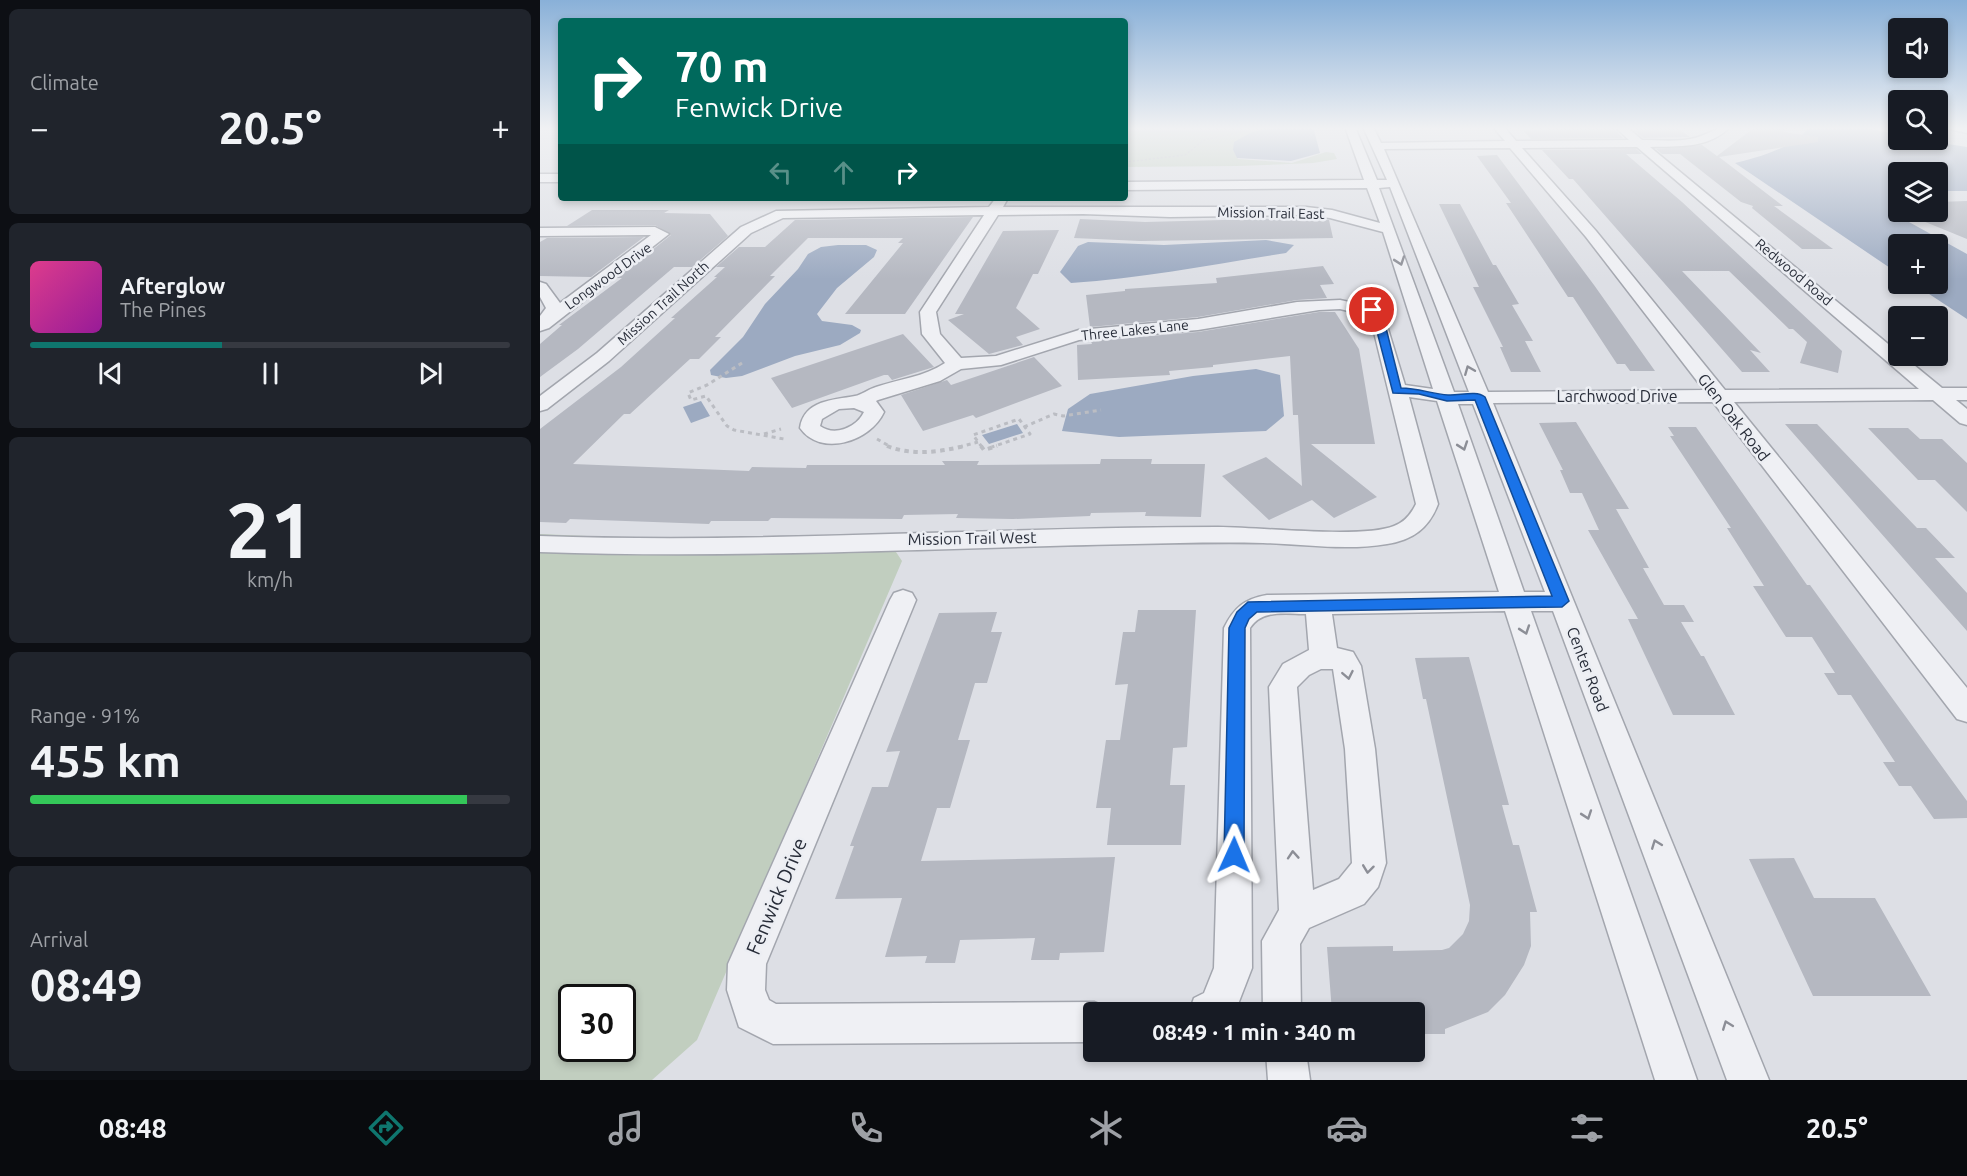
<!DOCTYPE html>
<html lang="en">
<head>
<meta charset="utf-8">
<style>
	body { margin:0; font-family:Ubuntu,sans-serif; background:#20242c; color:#f1f3f6; height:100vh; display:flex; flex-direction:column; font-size:22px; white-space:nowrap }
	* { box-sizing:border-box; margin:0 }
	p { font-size:20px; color:#9ea1a6 }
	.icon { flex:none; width:33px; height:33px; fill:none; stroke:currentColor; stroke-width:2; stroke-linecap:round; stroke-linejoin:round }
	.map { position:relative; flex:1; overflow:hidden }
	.panel { display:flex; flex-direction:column; gap:9px; padding:9px; background:#0d0f14; width:540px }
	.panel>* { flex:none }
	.hud { position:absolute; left:18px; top:18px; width:570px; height:183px; border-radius:6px; box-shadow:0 3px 9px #0003; background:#00695c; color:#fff; overflow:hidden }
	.controls { position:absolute; left:1348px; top:18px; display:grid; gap:12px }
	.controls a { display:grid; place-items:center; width:60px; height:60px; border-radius:6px; background:#171b24; box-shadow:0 3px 9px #0003; font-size:30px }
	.speed { position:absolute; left:18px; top:984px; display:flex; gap:12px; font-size:30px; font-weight:700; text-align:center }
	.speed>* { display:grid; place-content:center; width:78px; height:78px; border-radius:50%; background:#171b24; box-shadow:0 3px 9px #0003; line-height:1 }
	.speed .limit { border:3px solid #111; border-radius:9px; background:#fff; color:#111 }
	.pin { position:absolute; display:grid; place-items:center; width:51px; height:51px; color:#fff; margin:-26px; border:3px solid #fff; border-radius:50%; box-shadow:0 2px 6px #0007 }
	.me { position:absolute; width:66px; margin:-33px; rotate:1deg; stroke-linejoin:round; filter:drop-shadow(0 0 4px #0008) }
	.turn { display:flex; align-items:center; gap:21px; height:126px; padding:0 18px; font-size:27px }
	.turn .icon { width:78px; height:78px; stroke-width:2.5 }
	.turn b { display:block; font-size:42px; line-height:51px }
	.lanes { display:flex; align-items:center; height:57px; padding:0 18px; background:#0003; justify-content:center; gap:30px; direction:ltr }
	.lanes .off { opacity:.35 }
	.big { font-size:45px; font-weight:700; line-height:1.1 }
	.panel .widget { flex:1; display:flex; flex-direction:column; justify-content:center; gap:9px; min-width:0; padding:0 21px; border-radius:9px; background:#20242c }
	.panel .dial { align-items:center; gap:0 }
	.dial b { font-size:78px; line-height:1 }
	.song { display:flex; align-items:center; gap:18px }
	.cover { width:72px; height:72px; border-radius:9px; background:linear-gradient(135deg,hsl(330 70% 55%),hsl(300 70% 35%)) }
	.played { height:6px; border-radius:3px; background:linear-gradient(90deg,#0f766e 40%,#363941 40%) }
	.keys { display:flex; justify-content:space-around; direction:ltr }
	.heat { display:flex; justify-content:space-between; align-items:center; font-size:33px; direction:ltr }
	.charge { height:9px; border-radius:4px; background:linear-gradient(90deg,#34c759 91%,#363941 0) }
	.trip { position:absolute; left:543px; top:1002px; width:342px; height:60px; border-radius:6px; background:#171b24; box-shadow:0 3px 9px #0003; font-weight:700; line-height:60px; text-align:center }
	.menu { display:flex; height:96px; justify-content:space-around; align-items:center; background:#090b0e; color:#9ea1a6 }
	.menu .icon { width:42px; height:42px }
	.menu .on { color:#0f766e }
	.menu b { font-size:27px; color:#f1f3f6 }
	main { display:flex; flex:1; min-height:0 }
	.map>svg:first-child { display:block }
</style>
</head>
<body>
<main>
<section class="panel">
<div class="widget"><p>Climate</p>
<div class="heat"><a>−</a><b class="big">20.5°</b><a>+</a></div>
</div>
<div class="widget">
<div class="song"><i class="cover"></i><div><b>Afterglow</b><p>The Pines</p></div></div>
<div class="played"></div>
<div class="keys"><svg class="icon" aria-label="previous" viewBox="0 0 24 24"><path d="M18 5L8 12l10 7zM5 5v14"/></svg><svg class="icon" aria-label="pause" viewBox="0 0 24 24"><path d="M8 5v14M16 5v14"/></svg><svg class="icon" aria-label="next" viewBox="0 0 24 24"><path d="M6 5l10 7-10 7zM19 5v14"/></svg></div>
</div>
<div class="widget dial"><b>21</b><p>km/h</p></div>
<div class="widget"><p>Range · 91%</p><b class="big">455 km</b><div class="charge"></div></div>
<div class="widget"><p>Arrival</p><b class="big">08:49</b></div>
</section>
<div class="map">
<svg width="1427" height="1080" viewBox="0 0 1427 1080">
	<rect width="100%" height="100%" fill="#dddfe5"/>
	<g fill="#c1cebf" fill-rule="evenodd">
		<path d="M585,127L631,130L734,127L693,150L698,159L752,163L786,152L794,153L797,159L773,163L698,166L585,167Z"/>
		<path d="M0,534L354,549L362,561L157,1040L112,1080H0ZM32,998H82V1048H32Z"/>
	</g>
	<g fill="#9caac1">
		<path d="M734,127H773L780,153L751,161L697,158L693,150L694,142L712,132Z"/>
		<path d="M1268,127H1323L1359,135V140H1383L1427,147V191H1398V172H1359V200L1349,211L1427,254V319L1374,284H1398V244H1359V274L1195,163C1214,159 1261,145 1268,127Z"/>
		<path d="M726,240L754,245L746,253C674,264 604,278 531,283L520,272L538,246L548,242L624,245Z"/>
		<path d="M298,245H326L337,250L334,257L297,288L277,314L282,321L312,325L321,330L320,333L300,345L255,356L202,376L186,378L171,375L170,370L203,337L225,304L258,269L268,254L281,247Z"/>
		<path d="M716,369L740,375L744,416L726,431L579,437L522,431L528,409L550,394L653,376Z"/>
		<path d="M161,401L170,416L151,423L143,407Z"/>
		<path d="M477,424L483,433L449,444L442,435Z"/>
	</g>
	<g fill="#b5b8c1">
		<path d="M1215,127H1244V132L1278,137V142L1179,157L1243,206H1234L1293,249H1262L1212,208L1213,206L1201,202L1140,154H1122L1116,149L1162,145L1177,156Z"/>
		<path d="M1073,128L1083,138L991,139L983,130Z"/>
		<path d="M1092,128H1137L1150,137L1103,138Z"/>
		<path d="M1096,149L1102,154H1086L1142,202L1302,351L1298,373L1260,363L1267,342L1253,329H1249L1189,271H1142L1221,353L1210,350L1230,372H1202L1033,179H1029L1002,150Z"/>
		<path d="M957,155L1054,285L1115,371H1090L1085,364H1077L1033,297H1028L966,203H971L937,156Z"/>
		<path d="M1427,201V239L1378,219L1381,212H1398V202Z"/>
		<path d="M899,204H920L953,265H956L979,304L972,305L993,341H985L1001,372H971L960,347H963L933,287H939Z"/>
		<path d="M52,210H129L124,213L170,214L188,236L152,267H134L38,349L0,377V344L22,325H19L82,278H77L131,235L115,225L27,226Z"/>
		<path d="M433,217L365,314H305L363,243H358L363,238H268L230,276H235L175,337H181L159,359H150L90,414H84L33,464L209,471L212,467L266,468L267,465H405L402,461H439L437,465L560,464L561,459H612L611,464H665L661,517L605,516L606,512L551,513L550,516L473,519L416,518L418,514L364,515L362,519L231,518L228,521H171L169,524L30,519L26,523L0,522V429L81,367L135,318H131L177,277H174L185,267H176L199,247H225L255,220Z"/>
		<path d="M756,218L789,220L793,238L601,241L534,238L540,219L605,222Z"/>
		<path d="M519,230L498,274H493L476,308L500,329L476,337L483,345L449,354L408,320L424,314H415L463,231Z"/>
		<path d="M104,237L51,277L0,276V242L7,238Z"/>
		<path d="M783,266L794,284L780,285L787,298L757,300L658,317L550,327L546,295L585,291V289L677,283L676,278Z"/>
		<path d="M779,312H795L819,349L835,444H771L837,497L794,518L772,500L729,520L682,476L726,457L762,486L758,415H753L750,356L673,365V367L629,371L630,375L538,380L537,345L552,344L551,341L658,332Z"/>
		<path d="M363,334L394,367L352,380L348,375H344L252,408L231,378Z"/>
		<path d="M494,357L522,386L436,418L433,415L383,431L361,395L407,380L411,385Z"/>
		<path d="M1036,422L1089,509H1076L1109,568H1103L1124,605H1144L1154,622H1141L1161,656H1164L1195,715H1133L1088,619H1098L1048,530H1059L1042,493H1030L1020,470H1023L999,423Z"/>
		<path d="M1245,424H1277L1377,528H1386L1415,558H1395L1427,593V631Z"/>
		<path d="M1128,427H1156L1267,585H1270L1427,801V818L1394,819L1371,786H1359L1343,762H1355L1311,695H1298L1284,673H1295L1272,637H1246L1213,586H1224L1187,528H1191L1130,436H1134Z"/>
		<path d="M1328,428H1368L1380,439H1402L1427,463V512L1395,480H1378Z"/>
		<path d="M598,610H656L647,747L633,748L630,785H645L641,845H567L571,808H556L566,740H580L588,684L575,685L583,632H595Z"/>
		<path d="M457,612L451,632H462L447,683H435L418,740H430L410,808H397L381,861L575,857L564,952L520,953L519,960H491L495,938L420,940L415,963H385L387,956L345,957L362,898L295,899L314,846H310L332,787H348L360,751L346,752L399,613Z"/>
		<path d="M929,657L969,805H962L973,845H979L997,912H990L991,946L984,965L965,995L948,1012L905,1029V1034H874V1012H792L787,947L853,946V951L902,950L909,948L923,934L929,921L930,905L886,699H883L875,658Z"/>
		<path d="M1254,858L1274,898H1335L1391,996H1273L1209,859Z"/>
	</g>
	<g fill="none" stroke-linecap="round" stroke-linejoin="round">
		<defs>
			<g id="minor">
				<path d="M805,127H815L837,180H847L823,127H833L841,143L965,141L953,127H964L976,141L1089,140L1075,127H1087L1102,140C1118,140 1135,142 1150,139C1165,137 1175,127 1190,127C1168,149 1139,146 1110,147L1359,353V356H1363L1402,388H1427V400H1416L1427,409V425L1420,423L1393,400L1194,402L1427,688V722L1417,719L1173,402L953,403L1229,1080H1187L1013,611H991L1157,1080H1115L965,611L792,614L797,648L813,652L821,666L835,749L846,863L838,887L824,904L769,928L760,944L761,1012H723L722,941L739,910L729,687L743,664L769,650L766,614C746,614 722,609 710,628L712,968L695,1012H649L654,998L664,993L674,968L684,628C694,608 704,599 727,595L959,592L897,401L869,397L898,504C889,528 873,540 847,544C806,551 764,544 723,543C680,542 637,543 594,544C396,548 198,559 0,552V536C226,544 452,527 678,527C718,527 823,539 854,526C865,522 871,514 876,504L832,324L829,316L800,309L779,310L658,330L539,340L461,365L421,369L400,381L338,400L336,401L344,412C331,441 281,458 260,428C264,400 293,400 315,396C321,395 329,389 336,387C359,379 384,377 405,363L382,334L380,312L444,215L243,218L211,233L69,361L7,409L0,411V396L57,353L201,227L236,211L449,207L456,198H468L463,207H766L792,210L840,223L827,188L585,190V182L824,180ZM1097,147L1379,389L1185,390L1056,231L982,148ZM970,148L1046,237L1164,390L948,392L844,149ZM850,187L929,392H914L839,188ZM543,214L630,217L766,215L790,218L843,232L893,389L865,385L842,309L800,300L757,302L658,319L539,330L456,356L421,358L400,334L396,312L458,215ZM918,404H933L1005,592H984ZM314,408L324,412C317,427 295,437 280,426L282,419L299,409ZM781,669H793L805,749L812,863L799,879L773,890L757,687L769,675Z"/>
				<path d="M1401,127H1427V133Z"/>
				<rect x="0" y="174" width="21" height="8"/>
				<path d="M115,227L129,234L9,328L0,331V316L6,308L0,297V282L6,284L20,303L111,235L0,236V228Z"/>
				<path d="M363,590L372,593L376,600L226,964L225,990L229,1000L236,1004L554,1002L568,1008L570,1012H554V1042L233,1044L199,1027L187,990L188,964L350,600L354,593Z"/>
				<path d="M726,1052H766L770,1080H728Z"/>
			</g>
		</defs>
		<use href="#minor" stroke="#a3a6ae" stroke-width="3"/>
		<path stroke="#bbbdc3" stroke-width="1.5" stroke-dasharray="2 2" stroke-linecap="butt" d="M585,162L645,155L664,140L722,127"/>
		<g stroke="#bbbdc3" stroke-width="3" stroke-dasharray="4 4" stroke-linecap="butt">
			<path d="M202,363L167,385L148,393L151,400L166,396L187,426L194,430L244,439"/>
			<path d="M484,427L514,414L523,416L561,410"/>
			<path d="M224,434L241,429"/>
			<path d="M337,439L351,447"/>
			<path d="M419,447L438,442"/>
			<path d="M442,447L433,435L479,419L490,434L452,447"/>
		</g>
		<g stroke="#bbbdc3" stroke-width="4" stroke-dasharray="4.5 4.5" stroke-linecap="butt">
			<path d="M347,446C373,456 398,452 425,446"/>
			<path d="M441,446L444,450L457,446"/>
		</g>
		<use href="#minor" fill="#eff0f4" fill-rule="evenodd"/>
	</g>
	<defs><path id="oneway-chevron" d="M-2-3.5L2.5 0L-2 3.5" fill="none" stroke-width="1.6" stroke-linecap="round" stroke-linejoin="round" transform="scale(1.5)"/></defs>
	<g stroke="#8c8e96">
		<use href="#oneway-chevron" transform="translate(860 261) rotate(71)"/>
		<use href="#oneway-chevron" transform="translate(929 370) rotate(-112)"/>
		<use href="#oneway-chevron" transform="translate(923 446) rotate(71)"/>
		<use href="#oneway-chevron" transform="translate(985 630) rotate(71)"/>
		<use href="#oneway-chevron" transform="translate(808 675) rotate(79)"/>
		<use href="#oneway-chevron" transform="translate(1047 815) rotate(71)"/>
		<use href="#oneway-chevron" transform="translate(1116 844) rotate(-111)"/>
		<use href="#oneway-chevron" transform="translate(753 855) rotate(-94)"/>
		<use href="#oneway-chevron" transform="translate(828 869) rotate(97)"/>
		<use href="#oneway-chevron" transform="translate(1187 1025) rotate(-111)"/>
	</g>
	<linearGradient id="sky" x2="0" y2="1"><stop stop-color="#89b0d8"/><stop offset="0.46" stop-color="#f0f1f3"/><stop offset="1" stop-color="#f0f1f3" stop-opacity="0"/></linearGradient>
	<rect width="1427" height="279" fill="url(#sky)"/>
	<path fill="#1a73e8" stroke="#114b97" stroke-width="1.5" d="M832,308L839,311L845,324L861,388C878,388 892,394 908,395C919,396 936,390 945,397L1029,601L1022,607L717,612L709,619L705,628L704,855L701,862L694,864L687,862L684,855L689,628L697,612L708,602L1012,596L935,400L907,401L879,394L853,393L835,324L827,310Z"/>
	<g text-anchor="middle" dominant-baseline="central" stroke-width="5" stroke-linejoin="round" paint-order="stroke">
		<g font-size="14" fill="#282d39" stroke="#eceef3">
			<text transform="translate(731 213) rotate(1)">Mission Trail East</text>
			<text transform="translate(1254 272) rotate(40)">Redwood Road</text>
			<text transform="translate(68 276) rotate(-36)">Longwood Drive</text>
			<text transform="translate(123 303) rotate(-42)">Mission Trail North</text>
			<text transform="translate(595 330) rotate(-6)">Three Lakes Lane</text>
		</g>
		<g font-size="16" fill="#282d39" stroke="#eceef3">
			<text x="1077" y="396">Larchwood Drive</text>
			<text transform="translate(1194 417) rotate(52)">Glen Oak Road</text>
			<text transform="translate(432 538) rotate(-1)">Mission Trail West</text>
			<text transform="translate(1048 669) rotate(69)">Center Road</text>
		</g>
		<g font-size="20" fill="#282d39" stroke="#eceef3">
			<text transform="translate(236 896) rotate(-67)">Fenwick Drive</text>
		</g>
	</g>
</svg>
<div class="controls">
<a><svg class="icon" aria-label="sound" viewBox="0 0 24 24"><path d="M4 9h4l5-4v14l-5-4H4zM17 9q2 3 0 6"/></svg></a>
<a><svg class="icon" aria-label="search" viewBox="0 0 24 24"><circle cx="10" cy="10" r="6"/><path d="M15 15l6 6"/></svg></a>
<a><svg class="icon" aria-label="layers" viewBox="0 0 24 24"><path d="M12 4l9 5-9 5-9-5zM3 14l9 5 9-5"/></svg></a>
<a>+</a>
<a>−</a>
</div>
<div class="speed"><div class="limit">30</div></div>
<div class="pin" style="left:832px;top:310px;background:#d93025"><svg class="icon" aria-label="arrive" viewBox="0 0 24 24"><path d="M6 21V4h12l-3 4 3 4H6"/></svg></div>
<svg class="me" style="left:694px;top:855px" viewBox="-20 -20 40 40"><path d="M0-17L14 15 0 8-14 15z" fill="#1a73e8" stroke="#fff" stroke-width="4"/></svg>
<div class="trip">08:49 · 1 min · 340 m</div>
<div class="hud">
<div class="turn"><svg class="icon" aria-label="right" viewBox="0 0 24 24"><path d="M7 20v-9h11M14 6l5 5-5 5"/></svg><div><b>70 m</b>Fenwick Drive</div></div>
<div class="lanes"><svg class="icon off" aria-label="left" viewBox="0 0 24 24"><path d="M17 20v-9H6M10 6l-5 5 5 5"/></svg><svg class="icon off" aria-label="ahead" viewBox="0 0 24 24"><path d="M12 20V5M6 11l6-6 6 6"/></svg><svg class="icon" aria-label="right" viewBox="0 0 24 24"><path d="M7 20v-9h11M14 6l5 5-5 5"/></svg></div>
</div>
</div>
</main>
<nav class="menu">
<b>08:48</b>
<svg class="icon on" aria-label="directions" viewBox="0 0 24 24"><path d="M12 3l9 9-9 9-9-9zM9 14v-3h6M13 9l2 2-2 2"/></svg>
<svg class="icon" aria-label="music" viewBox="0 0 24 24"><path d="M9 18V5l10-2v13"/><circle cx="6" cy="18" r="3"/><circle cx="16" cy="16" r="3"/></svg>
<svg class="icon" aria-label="phone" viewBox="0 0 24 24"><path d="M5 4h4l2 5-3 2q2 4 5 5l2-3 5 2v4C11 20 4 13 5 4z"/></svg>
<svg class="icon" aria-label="climate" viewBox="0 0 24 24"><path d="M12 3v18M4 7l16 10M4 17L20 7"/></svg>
<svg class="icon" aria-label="car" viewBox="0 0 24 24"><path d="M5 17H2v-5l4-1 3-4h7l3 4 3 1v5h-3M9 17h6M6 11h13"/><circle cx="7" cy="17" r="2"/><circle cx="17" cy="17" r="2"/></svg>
<svg class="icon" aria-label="filters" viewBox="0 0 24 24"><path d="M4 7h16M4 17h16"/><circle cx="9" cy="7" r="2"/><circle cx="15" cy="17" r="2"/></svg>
<b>20.5°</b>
</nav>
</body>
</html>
